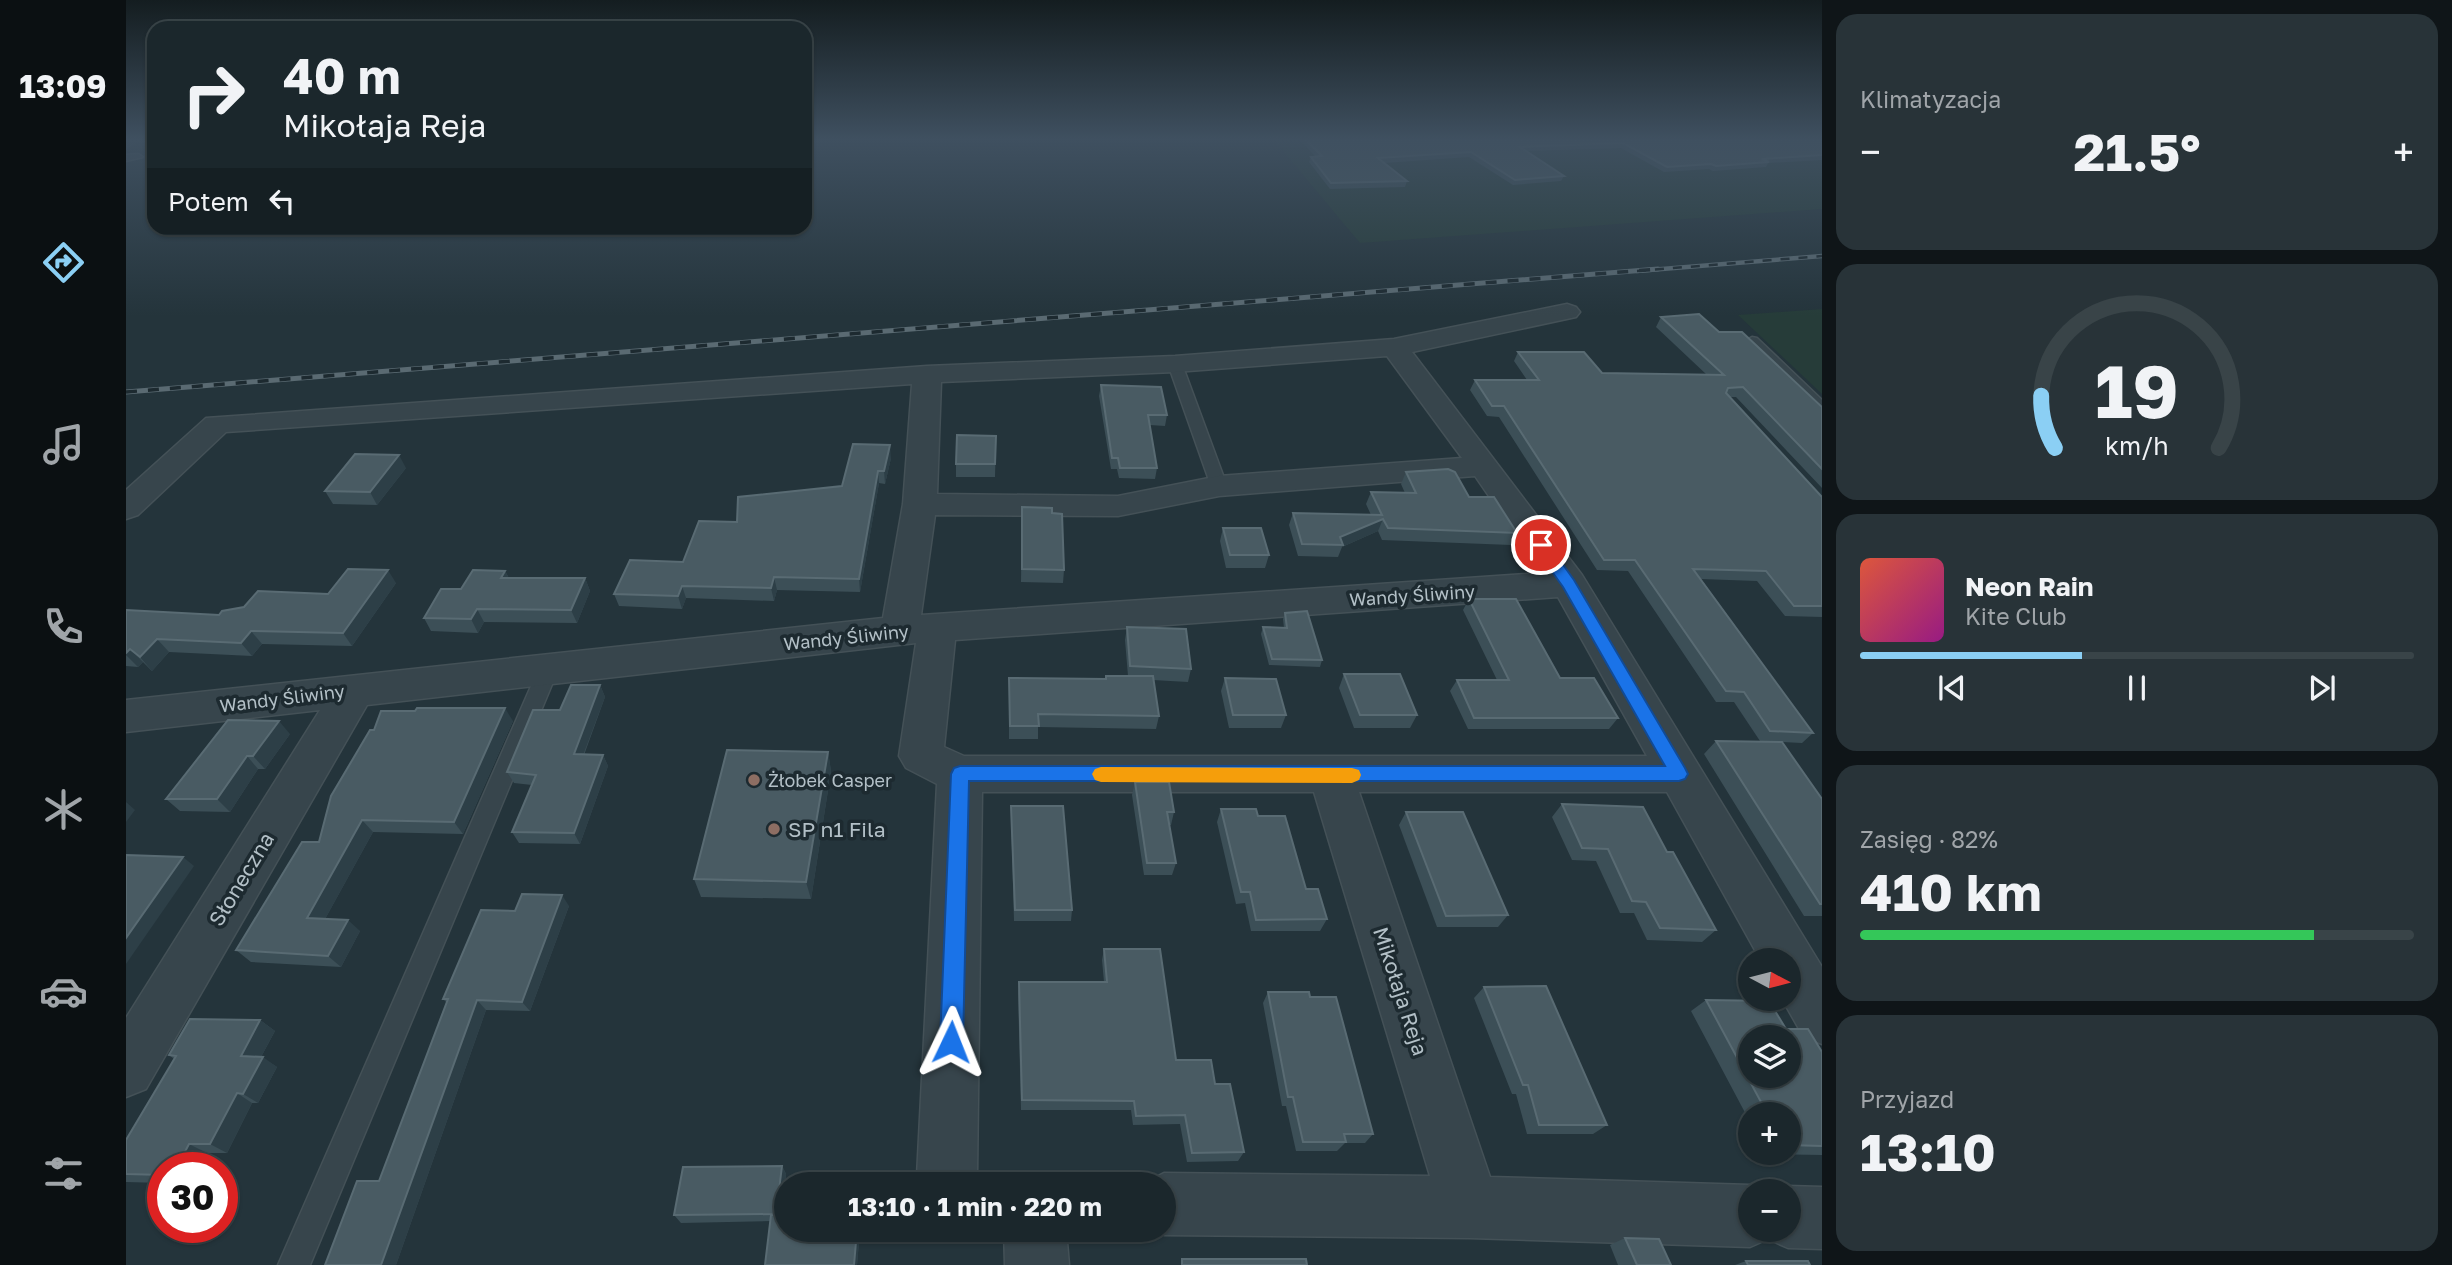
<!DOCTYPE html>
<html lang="pl">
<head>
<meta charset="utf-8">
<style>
	body { margin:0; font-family:"Golos Text",sans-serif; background:#283338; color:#f1f3f6; height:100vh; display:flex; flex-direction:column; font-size:26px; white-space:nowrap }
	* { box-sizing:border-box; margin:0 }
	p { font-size:23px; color:#a0a5a9 }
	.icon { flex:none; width:38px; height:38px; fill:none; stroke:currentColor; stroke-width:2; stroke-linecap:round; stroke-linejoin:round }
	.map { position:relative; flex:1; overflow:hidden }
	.sheet { display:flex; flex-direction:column; gap:14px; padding:14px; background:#0f1518; width:630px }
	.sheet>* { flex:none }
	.hud { position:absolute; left:21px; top:21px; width:665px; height:214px; border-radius:21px; box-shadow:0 2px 5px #0004,0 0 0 2px #394448; background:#1b272c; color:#f1f3f6; overflow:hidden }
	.needle { width:46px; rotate:97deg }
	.fabs { position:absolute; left:1612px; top:948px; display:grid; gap:14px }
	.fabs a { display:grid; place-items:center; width:63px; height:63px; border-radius:50%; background:#1b272c; box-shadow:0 2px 5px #0004,0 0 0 2px #394448; font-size:35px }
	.speed { position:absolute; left:21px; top:1152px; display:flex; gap:14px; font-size:35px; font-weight:700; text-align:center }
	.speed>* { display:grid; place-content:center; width:91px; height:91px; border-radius:50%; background:#1b272c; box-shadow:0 2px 5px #0004,0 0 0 2px #394448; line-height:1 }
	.speed .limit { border:10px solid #d22; background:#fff; color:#111 }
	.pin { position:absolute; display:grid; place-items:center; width:60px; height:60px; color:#fff; margin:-30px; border:4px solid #fff; border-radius:50%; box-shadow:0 2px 7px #0007 }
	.me { position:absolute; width:77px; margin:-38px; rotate:2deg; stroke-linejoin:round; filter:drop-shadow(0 0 5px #0008) }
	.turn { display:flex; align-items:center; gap:24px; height:147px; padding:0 21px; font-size:32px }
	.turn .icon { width:91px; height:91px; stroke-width:2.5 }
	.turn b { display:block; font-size:49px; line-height:60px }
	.then { display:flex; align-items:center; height:66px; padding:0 21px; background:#0003; gap:14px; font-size:26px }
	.big { font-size:52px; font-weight:700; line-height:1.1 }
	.sheet .tile { flex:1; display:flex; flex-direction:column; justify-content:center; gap:10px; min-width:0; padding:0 24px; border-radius:21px; background:#283338 }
	.sheet .dial { align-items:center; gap:0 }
	.dial svg { height:182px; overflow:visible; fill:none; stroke:#394448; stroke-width:7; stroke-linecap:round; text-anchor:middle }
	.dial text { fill:#f1f3f6; stroke:none }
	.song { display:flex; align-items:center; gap:21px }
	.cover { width:84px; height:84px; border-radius:10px; background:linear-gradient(135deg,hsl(10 70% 55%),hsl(310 70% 35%)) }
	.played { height:7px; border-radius:4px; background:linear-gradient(90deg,#8bcff4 40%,#394448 40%) }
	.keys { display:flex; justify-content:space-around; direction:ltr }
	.heat { display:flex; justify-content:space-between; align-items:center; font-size:38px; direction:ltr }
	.charge { height:10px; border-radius:5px; background:linear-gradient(90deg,#34c759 82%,#394448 0) }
	.trip { position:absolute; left:648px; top:1172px; width:402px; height:70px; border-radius:35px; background:#1b272c; box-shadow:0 2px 5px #0004,0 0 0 2px #394448; font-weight:700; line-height:70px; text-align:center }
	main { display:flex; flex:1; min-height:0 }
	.dock { display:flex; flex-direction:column; width:126px; justify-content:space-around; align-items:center; background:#0b1012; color:#a0a5a9 }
	.dock .icon { width:49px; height:49px }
	.dock .on { color:#8bcff4 }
	.dock b { font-size:32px; color:#f1f3f6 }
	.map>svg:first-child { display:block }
</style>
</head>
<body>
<main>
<nav class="dock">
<b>13:09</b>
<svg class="icon on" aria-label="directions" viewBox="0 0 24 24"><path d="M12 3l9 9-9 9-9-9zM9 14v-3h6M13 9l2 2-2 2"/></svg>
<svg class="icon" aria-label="music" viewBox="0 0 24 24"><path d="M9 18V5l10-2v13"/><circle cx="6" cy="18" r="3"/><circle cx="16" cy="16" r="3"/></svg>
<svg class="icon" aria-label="phone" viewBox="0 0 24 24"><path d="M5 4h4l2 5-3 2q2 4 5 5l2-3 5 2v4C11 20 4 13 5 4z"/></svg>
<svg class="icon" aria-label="climate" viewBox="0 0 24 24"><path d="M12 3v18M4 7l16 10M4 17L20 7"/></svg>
<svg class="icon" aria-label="car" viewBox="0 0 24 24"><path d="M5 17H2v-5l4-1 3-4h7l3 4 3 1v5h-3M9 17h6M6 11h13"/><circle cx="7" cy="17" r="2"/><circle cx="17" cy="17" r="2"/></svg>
<svg class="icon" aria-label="filters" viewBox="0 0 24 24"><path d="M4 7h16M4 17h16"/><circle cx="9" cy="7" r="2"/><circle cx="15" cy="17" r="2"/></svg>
</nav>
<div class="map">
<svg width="1696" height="1265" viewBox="0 0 1696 1265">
	<rect width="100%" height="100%" fill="#24343b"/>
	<g fill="#263c39">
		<path d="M1147,139H1696V209L1234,243Z"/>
		<path d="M1696,309V394L1612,315Z"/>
	</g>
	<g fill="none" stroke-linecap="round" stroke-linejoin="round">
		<defs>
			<g id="lane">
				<path d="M0,155L12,154L17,157L0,161Z"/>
				<path d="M1626,337L1631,338L1696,400V412L1691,411L1621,344L1619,341Z"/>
				<path d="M1049,360L1056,364L1101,486L1099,490H1087L1085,486L1042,364Z"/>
				<path d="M422,663L429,665L432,670L184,1265H152L412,670L415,665Z"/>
			</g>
			<g id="street">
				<path d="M1441,304L1450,307L1454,312L1450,317L1286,352L1456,575L1696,967V1044L1677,1036L1656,999H1662V961H1635L1541,792H1233L1364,1177L1624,1185L1640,1192H1624V1230H1662V1192H1648L1662,1186L1696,1187V1249L1662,1248L1642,1239L1624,1247L1344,1238L1038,1235L1028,1230H1038V1185H1015L1038,1173L1304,1176L1188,792H856L851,1175L855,1185H795L791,1176L811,784L780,768L773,756L790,643L241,705L20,1089L0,1097V1018L194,710L0,732V700L757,618L777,504L786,384L100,432L12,515L0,519V490L80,418L801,366L1049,356L1268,339ZM1261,356L1336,458L1093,476L992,496L811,494L815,382L1049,372ZM1349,476L1416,573L795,615L809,515L992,516L1093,496ZM1432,597L1521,756H838L818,747L829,640Z"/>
				<path d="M878,1230H940L943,1265H879Z"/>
			</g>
		</defs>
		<use href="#lane" stroke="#445157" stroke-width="3"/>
		<use href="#street" stroke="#445157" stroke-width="3"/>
		<use href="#lane" fill="#37454c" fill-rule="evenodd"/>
		<use href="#street" fill="#37454c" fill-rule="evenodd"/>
		<defs>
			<path id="rail-far1" d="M1511,271L1696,256"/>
			<path id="rail" d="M0,392L1532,269"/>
		</defs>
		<use href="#rail-far1" stroke="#5a6a72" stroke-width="4.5"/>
		<use href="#rail" stroke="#5a6a72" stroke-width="5"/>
		<use href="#rail-far1" stroke="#1d2a30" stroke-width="2.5" stroke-dasharray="9" stroke-linecap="butt"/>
		<use href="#rail" stroke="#1d2a30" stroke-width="3.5" stroke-dasharray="11" stroke-linecap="butt"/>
	</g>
	<g fill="#3c4f57">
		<path d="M1173,139H1696V160L1642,163L1640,167L1587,171L1583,169L1538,172L1495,148L1401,151L1438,176L1435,181L1387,185L1343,157L1258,163L1281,181L1279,187L1204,189L1183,162L1185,157H1190Z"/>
		<path d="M1535,317L1593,332L1696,407V488L1610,397H1603L1696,497V617L1659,616L1631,581L1575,579L1687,733L1676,743L1656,742L1696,799V916H1678L1578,754L1590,741H1634L1608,702H1590L1502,571L1471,570L1373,417L1361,416L1344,390L1349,380H1401L1388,361L1392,352L1476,373L1581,375L1530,327Z"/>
		<path d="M975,385L1041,415L1039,426L1024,425L1031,468L1029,479L993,478L991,469H985L973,396Z"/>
		<path d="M870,436L869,477H830V464Z"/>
		<path d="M765,458L759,484L753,483L734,592L651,590L648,601L560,598L556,609L493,606L488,594L557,562L611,522L716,486Z"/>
		<path d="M280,468L251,505L207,504L199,491Z"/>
		<path d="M1280,472L1343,497L1391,533L1385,545L1256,540L1252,531L1216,547L1212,557L1172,556L1163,525L1167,513L1245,515L1240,504L1245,492L1279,493L1275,484Z"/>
		<path d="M896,507L926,513L938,570L937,583L895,582Z"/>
		<path d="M1097,528L1143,555L1139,568H1100L1094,541Z"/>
		<path d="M379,571L383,578H459L464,591L451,623L358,622L352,633L305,631L298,618L335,589Z"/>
		<path d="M270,583L226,646L136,644L126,656L43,652L26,671L17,662L12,667L0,666V610L93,615L202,594Z"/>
		<path d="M1343,599L1434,678L1492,718L1483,729H1342L1324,691L1331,680H1371L1337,610Z"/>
		<path d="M1159,613L1196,660L1194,667L1143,665L1135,634L1137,627L1158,628L1157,619Z"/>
		<path d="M1001,627L1065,669L1062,682L1027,680L1033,716L1030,729L912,727V739H883V678L980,679L1002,676L999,640Z"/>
		<path d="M1218,674L1291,715L1284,728H1228L1213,688Z"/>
		<path d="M1099,678L1160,715L1155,728H1103L1095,691Z"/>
		<path d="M474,685L479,697L458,755H477L482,766L454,844L393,843L386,832L406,785L388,783L381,772L434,710Z"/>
		<path d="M289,711L387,721L337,834L247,832L199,919L234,931L215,967L125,962L110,950L193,842L248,730Z"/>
		<path d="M164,734L139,769H132L104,812L54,811L40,799Z"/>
		<path d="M702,752L705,771L685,899L575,897L568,879Z"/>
		<path d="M1009,782L1048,812L1045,825H1043L1050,863L1046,875H1018L1006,795Z"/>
		<path d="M1436,804L1541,852L1590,930L1576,942L1521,940L1508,913H1494L1470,861L1446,860L1426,817Z"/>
		<path d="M885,806L946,910L945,921H888L885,818Z"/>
		<path d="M1095,809L1132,816L1201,919L1194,931H1125L1119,903L1110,904L1091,822Z"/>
		<path d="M1280,812L1382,915L1372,927H1311L1273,825Z"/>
		<path d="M443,906L404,1011L360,1010L270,1265H199L253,1181L321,1003L317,999L389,911Z"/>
		<path d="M978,949L1050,1060L1089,1084L1118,1152L1112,1161L1061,1162L1054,1124L1007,1125L1005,1110H895L892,993L893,982H978L976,960Z"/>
		<path d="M1358,987L1481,1125L1467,1134H1401L1390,1094H1386L1348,998Z"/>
		<path d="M1142,992L1184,997L1247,1134L1239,1143H1219L1211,1151H1170L1160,1106H1156L1137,1003Z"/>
		<path d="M1580,1000L1660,1029L1696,1052V1155L1641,1154L1662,1153V1115H1624V1122L1565,1011Z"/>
		<path d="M134,1020L149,1031L135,1057L151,1067L132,1103H126L101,1153H81L73,1167H37V1183L0,1182V1140L48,1059L43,1055Z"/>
		<path d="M656,1166L660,1174L656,1214H660V1230H734L731,1265H639L645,1221L555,1223L548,1215L557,1167Z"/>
		<path d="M1499,1238L1545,1265H1492L1484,1245Z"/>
		<path d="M1620,1261L1684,1265H1609Z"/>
	</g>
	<g fill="#2d3f47">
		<path d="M0,139H17L0,149Z"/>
		<path d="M764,445L765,458L759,484L758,471Z"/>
		<path d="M273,455L280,468L251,505L244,492Z"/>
		<path d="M752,471L753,483L734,592L733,579Z"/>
		<path d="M1257,519L1252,531L1216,547L1217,545L1214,537Z"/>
		<path d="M262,570L270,583L226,646L217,633Z"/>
		<path d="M379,571L386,584L375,578Z"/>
		<path d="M648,577L651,590L648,601L645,588Z"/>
		<path d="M459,578L464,591L451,623L445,610Z"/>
		<path d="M556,586L560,598L556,609L552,596Z"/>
		<path d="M351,609L358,622L352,633L345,619Z"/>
		<path d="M125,631L136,644L126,656L115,643Z"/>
		<path d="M31,639L43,652L26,671L14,657Z"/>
		<path d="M4,649L17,662L12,667L0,655V653Z"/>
		<path d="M474,685L479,697L453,766L448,754Z"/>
		<path d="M379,708L387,721L337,834L328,822Z"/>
		<path d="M153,721L164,734L139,769L127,756Z"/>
		<path d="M702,752L705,771L685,899L680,882Z"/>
		<path d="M477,755L482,766L454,844L448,833Z"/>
		<path d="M121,756L132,769L104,812L91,799Z"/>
		<path d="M0,802L9,810L0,822Z"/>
		<path d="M236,820L247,832L193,930L181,918Z"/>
		<path d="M57,857L68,866L0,964V938Z"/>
		<path d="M436,895L443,906L404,1011L396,1002Z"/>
		<path d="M222,920L234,931L215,967L202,956Z"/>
		<path d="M351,1000L360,1010L270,1265H255Z"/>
		<path d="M134,1020L149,1031L130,1066L115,1056Z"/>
		<path d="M137,1057L151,1067L132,1103L117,1094Z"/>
		<path d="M111,1093L126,1103L101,1153L84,1144Z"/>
		<path d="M63,1144L81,1153L73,1167H51Z"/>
		<path d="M656,1166L660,1174L655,1221L650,1214Z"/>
		<path d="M731,1230H734L731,1265H728Z"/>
	</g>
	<g fill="#495b63" stroke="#596b73" stroke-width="2" fill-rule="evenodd">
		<path d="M1179,139H1696V155L1636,159L1643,162L1590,166L1585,164L1541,167L1497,143L1394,147L1438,176L1389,180L1345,152L1252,158L1281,181L1205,183L1185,157L1196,156Z"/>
		<path d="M1573,314L1593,332H1616L1696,407V469L1617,387L1602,388L1600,393L1696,497V606H1668L1640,571L1567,569L1687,733L1644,731L1618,692L1600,691L1509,560H1478L1378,406H1366L1349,380H1413L1392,352H1458L1476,373L1598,375L1535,317Z"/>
		<path d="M975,385L1035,387L1041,415H1022L1031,468H994L992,458H986Z"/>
		<path d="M831,435L870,436L869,464H830Z"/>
		<path d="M727,444L764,445L758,471H752L733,579L648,577L645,588L556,586L552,596L488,594L504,560L557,562L573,521L611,522L612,497L716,486Z"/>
		<path d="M229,454L273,455L244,492L199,491Z"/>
		<path d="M1322,469L1329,472L1343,497H1368L1391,533L1262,528L1257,519L1214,537L1217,545L1176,544L1167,513L1256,515L1245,492L1290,493L1280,472Z"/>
		<path d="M896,507L926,508V513L936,514L938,570L896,569Z"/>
		<path d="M1097,528H1135L1143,555H1104Z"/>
		<path d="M222,569L262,570L217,633L125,631L115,643L31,639L14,657L4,649L0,653V610L93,615L96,611L118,607L132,591L202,594Z"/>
		<path d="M347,570L379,571L375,578H459L445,610L351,609L345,619L298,618L315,589H335Z"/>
		<path d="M1343,599H1390L1434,678H1468L1492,718H1348L1331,680H1383Z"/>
		<path d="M1181,611L1196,660L1146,659L1137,627L1161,628L1159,613Z"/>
		<path d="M1001,627L1060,629L1065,669L1004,666Z"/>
		<path d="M1218,674H1274L1291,715H1234Z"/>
		<path d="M980,676H1027L1033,716L912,714L913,726H884L883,678L980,679Z"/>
		<path d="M1099,678L1150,679L1160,715H1107Z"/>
		<path d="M445,685H474L448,754L477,755L448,833L386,832L410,775L381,772L407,710H434Z"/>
		<path d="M291,708H379L328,822L236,820L181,918L222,920L202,956L110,950L176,842H193L205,796L244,730H248L255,711H289Z"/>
		<path d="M102,720L153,721L127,756H121L91,799H40Z"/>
		<path d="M1590,741L1656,742L1696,799V904H1694Z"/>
		<path d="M601,750L702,752L680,882L568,879Z"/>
		<path d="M1009,782H1043L1048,812H1041L1050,863H1021Z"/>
		<path d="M1436,804L1517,807L1541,852H1547L1590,930L1534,928L1520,902L1506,901L1482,849L1456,848Z"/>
		<path d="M885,806H937L946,910H889Z"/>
		<path d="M1095,809H1130L1132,816H1159L1180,889H1192L1201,919L1130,920L1124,892H1115Z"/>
		<path d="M1280,812H1337L1382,915L1320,916Z"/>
		<path d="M0,855L57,857L0,938Z"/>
		<path d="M396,894L436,895L396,1002L351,1000L255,1265H199L231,1181H253L322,999H317L355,910L389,911Z"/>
		<path d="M978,949H1034L1050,1060H1085L1089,1084H1104L1118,1152L1066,1153L1059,1115L1010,1116L1008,1101L896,1100L893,982H981Z"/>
		<path d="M1420,986L1481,1125H1413L1402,1085H1397L1358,987Z"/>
		<path d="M1142,992H1183L1184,997H1210L1247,1134H1218L1220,1142H1177L1167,1097H1162Z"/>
		<path d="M1580,1000L1643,1001L1660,1029H1682L1696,1052V1146L1662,1145V1115H1642ZM1624,1038H1662V1076H1624Z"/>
		<path d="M64,1019L134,1020L115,1056L137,1057L117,1094L111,1093L84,1144H63L51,1167H37V1175L0,1174V1140L50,1056L43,1055Z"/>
		<path d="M656,1166L650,1214L548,1215L557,1167Z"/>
		<path d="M660,1214V1230H731L728,1265H639L645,1215Z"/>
		<path d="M1499,1238L1533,1239L1545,1265H1511Z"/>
		<path d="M1056,1259H1180L1181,1265H1056Z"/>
		<path d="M1620,1261H1682L1684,1265H1622Z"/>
	</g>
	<linearGradient id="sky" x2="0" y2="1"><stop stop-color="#141d20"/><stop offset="0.44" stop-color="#3f5060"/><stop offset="1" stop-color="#3f5060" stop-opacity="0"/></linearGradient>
	<rect width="1696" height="316" fill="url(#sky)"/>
	<path fill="#1a73e8" stroke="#114b97" stroke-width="2" d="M1415,540L1420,541L1448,580L1559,768L1562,774L1559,779L1553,781H843L837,1042L833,1050L825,1053L817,1050L814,1042L825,774L828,768L834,766H1539L1437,587L1407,545Z"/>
	<path fill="#f59e0b" d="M975,767L1226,768L1233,770L1235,775L1233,780L1226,783L975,782L969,780L966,774L969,769Z"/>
	<g fill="#8d6e63" stroke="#1d2a30" stroke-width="2.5">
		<circle cx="628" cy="780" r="7"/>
		<circle cx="648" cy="829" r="7"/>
	</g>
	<g text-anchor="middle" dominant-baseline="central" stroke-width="7" stroke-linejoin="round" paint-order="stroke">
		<g font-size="18" fill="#b3c0c7" stroke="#1d2a30">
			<text transform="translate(1286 595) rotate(-4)">Wandy Śliwiny</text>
			<text transform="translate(720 637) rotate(-6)">Wandy Śliwiny</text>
			<text transform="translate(156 698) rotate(-7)">Wandy Śliwiny</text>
		</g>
		<g font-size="18" fill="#b3c0c7" stroke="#1d2a30" text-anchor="start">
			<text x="642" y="780">Żłobek Casper</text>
		</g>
		<g font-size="21" fill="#b3c0c7" stroke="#1d2a30" text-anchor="start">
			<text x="662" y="829">SP n1 Fila</text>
		</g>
		<g font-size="21" fill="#b3c0c7" stroke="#1d2a30">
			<text transform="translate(115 879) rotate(-59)">Słoneczna</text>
			<text transform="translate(1275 991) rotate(72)">Mikołaja Reja</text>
		</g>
	</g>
</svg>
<div class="fabs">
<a><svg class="needle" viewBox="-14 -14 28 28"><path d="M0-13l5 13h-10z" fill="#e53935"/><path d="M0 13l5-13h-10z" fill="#a0a5a9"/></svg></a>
<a><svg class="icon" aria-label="layers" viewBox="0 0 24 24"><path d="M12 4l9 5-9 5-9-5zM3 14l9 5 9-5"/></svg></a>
<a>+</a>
<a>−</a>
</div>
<div class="speed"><div class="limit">30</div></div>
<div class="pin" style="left:1415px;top:545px;background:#d93025"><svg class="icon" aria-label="arrive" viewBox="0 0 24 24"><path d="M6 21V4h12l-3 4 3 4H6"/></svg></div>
<svg class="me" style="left:825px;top:1042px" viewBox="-20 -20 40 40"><path d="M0-17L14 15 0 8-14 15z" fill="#1a73e8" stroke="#fff" stroke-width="4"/></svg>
<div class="trip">13:10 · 1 min · 220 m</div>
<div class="hud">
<div class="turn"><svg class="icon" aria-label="right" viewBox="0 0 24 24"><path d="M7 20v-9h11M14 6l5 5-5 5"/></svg><div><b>40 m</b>Mikołaja Reja</div></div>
<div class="then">Potem<svg class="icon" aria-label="left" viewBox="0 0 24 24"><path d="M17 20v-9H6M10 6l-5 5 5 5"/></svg></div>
</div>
</div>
<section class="sheet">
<div class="tile"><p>Klimatyzacja</p>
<div class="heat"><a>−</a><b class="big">21.5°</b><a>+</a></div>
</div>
<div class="tile dial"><svg viewBox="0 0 100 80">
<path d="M14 69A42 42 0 1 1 86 69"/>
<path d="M14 69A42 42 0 0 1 8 46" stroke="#8bcff4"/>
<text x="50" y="56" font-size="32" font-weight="700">19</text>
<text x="50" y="72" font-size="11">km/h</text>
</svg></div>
<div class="tile">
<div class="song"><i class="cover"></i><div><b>Neon Rain</b><p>Kite Club</p></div></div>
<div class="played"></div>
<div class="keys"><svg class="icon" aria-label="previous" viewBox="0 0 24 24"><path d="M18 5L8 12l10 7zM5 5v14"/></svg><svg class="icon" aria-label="pause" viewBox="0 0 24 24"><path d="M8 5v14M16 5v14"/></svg><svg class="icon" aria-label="next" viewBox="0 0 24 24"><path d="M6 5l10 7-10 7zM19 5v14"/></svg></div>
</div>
<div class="tile"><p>Zasięg · 82%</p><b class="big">410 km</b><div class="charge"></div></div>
<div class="tile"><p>Przyjazd</p><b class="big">13:10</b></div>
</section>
</main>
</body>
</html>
